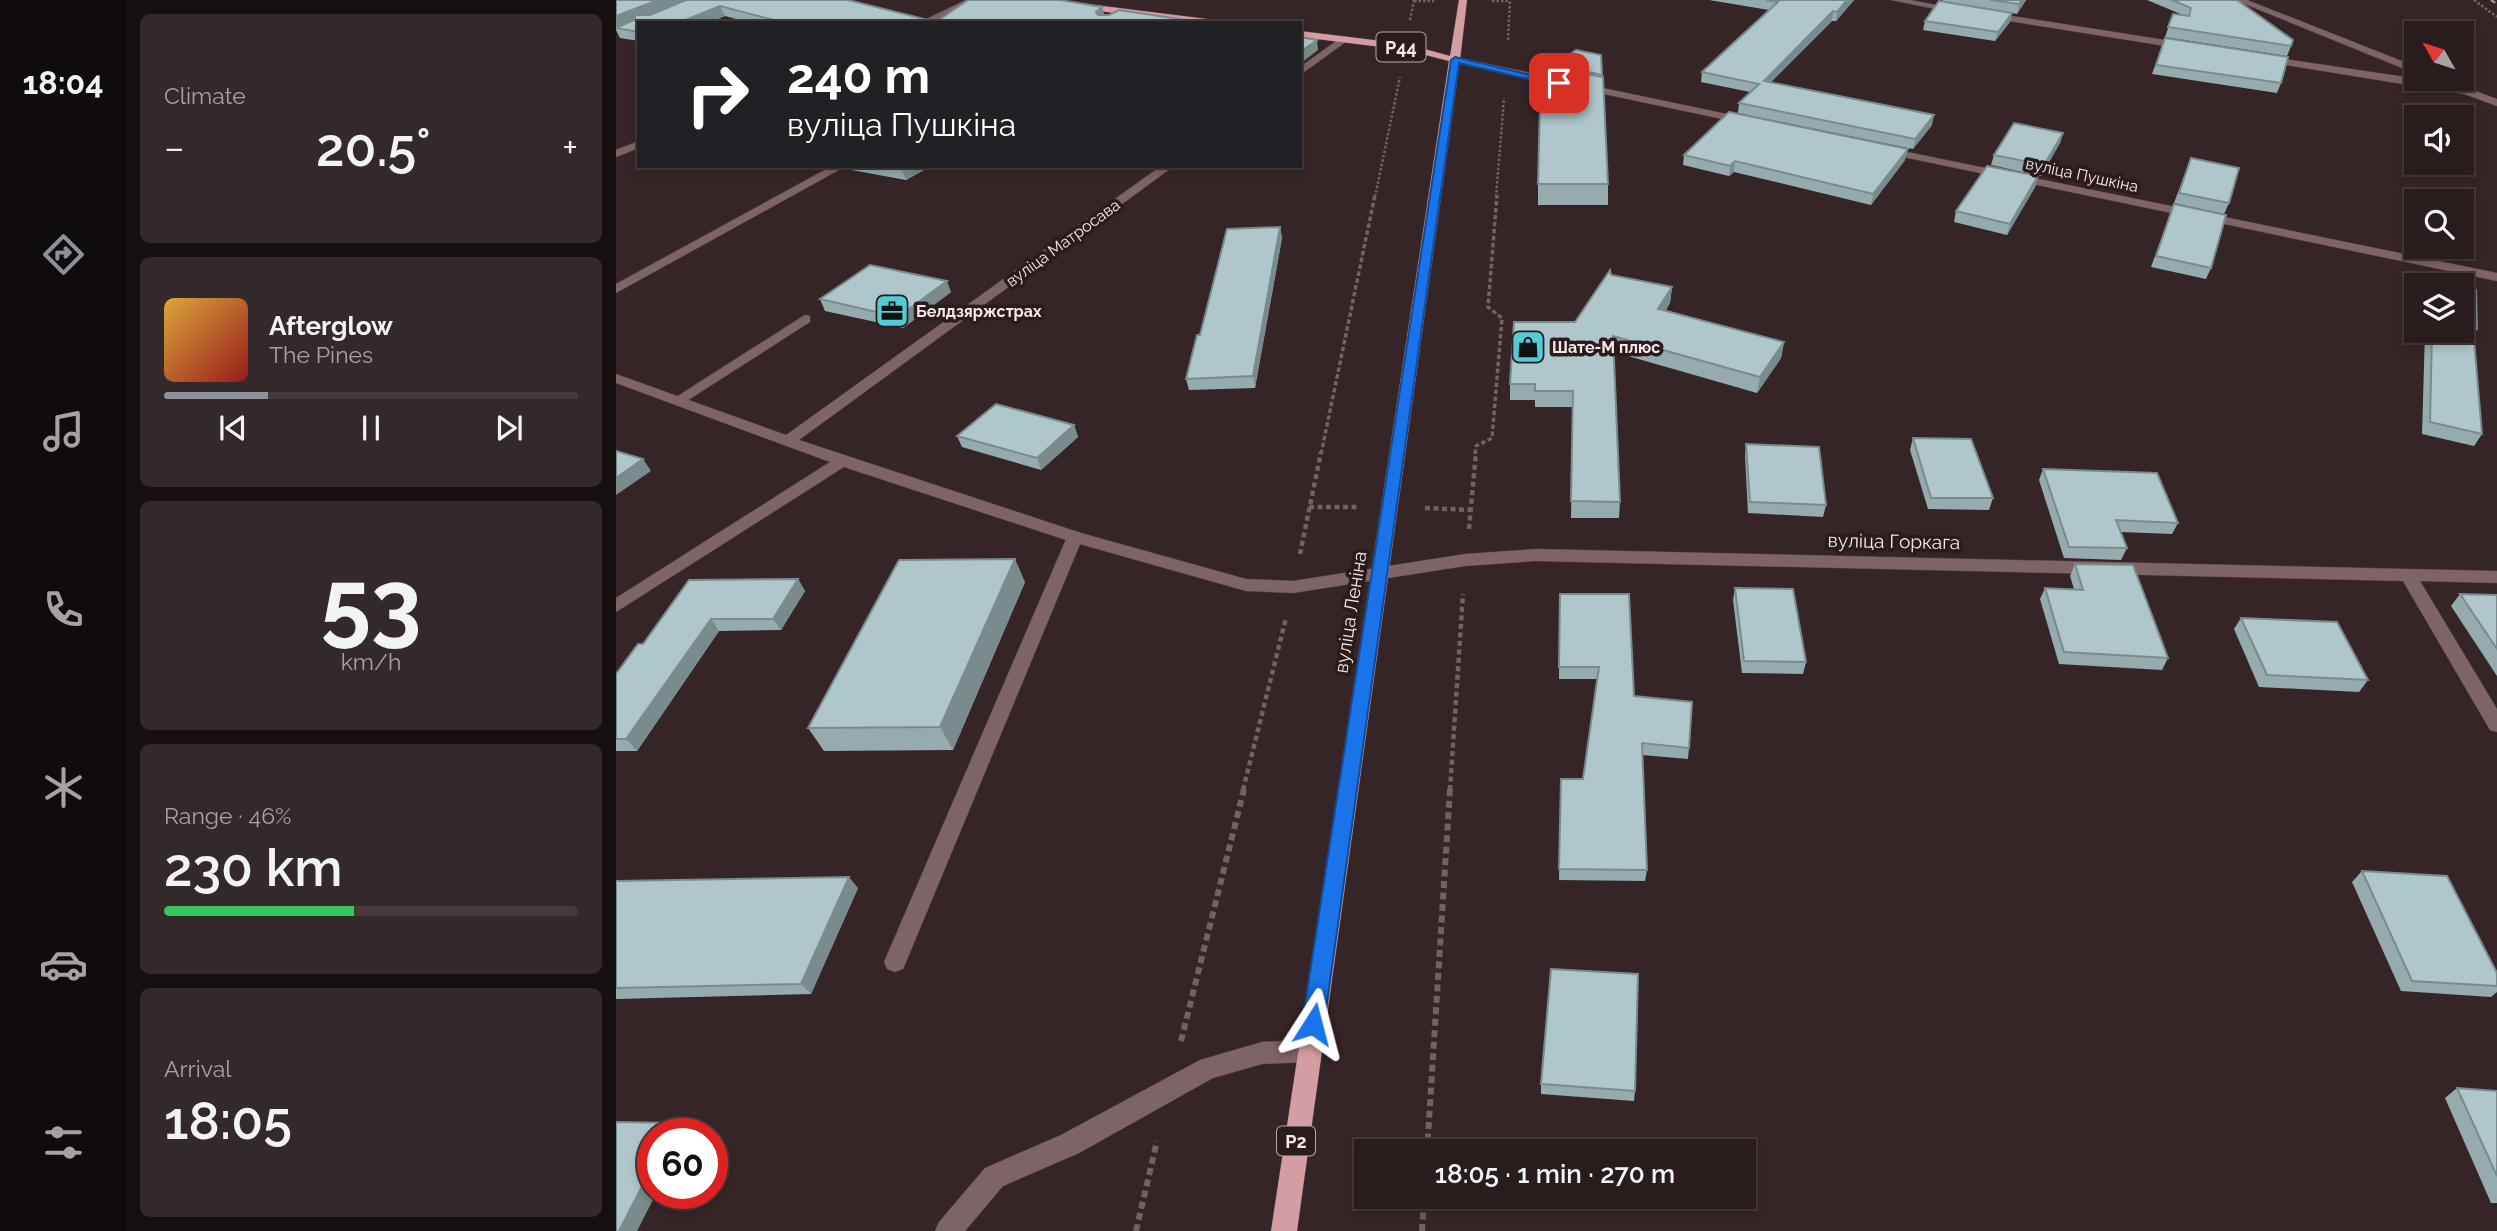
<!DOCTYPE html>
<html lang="en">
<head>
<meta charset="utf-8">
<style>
	body { margin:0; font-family:Raleway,sans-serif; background:#34292a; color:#f1f3f6; height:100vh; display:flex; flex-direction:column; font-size:26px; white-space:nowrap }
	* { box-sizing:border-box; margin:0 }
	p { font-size:23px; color:#a5a1a4 }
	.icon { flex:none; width:38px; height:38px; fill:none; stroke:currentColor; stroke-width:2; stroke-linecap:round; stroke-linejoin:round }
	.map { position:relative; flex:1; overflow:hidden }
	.drawer { display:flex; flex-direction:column; gap:14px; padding:14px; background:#160f10; width:490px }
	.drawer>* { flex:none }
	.banner { position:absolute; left:21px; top:21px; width:665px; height:147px; border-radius:0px; box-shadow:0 4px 10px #0003,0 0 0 2px #443a3b; background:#202124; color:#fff; overflow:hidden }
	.needle { width:46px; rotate:309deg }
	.buttons { position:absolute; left:1788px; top:21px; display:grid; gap:14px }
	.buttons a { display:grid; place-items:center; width:70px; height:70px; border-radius:0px; background:#281c1d; box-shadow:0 4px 10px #0003,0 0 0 2px #443a3b; font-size:35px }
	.speed { position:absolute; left:21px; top:1118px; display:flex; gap:14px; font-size:35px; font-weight:700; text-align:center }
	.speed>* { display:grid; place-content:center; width:91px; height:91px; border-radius:50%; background:#281c1d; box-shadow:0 4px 10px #0003,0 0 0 2px #443a3b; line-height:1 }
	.speed .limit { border:10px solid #d22; background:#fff; color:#111 }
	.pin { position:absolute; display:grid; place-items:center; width:60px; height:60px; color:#fff; margin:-30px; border-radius:14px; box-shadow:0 4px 10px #0006 }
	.me { position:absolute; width:77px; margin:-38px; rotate:9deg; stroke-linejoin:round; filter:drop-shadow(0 0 5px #0008) }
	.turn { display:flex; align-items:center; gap:24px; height:147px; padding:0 35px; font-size:32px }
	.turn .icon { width:91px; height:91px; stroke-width:2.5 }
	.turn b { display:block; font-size:49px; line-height:60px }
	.big { font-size:52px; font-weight:600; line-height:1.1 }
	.drawer .card { flex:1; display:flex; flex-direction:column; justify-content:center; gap:10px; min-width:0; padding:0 24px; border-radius:10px; background:#34292a }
	.drawer .dial { align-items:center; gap:0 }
	.dial b { font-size:91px; line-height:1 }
	.song { display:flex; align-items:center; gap:21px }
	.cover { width:84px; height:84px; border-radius:10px; background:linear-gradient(135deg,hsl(40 70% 55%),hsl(0 70% 35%)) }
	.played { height:7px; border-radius:4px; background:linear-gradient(90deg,#8c9099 25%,#443a3b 25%) }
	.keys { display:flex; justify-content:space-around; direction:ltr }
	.heat { display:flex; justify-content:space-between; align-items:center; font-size:38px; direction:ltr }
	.charge { height:10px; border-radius:5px; background:linear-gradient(90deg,#34c759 46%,#443a3b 0) }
	.trip { position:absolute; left:738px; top:1139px; width:402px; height:70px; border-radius:0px; background:#281c1d; box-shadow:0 4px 10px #0003,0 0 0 2px #443a3b; font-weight:600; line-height:70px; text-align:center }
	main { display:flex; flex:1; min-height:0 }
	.dock { display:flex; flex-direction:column; width:126px; justify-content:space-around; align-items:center; background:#100b0c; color:#a5a1a4 }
	.dock .icon { width:49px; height:49px }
	.dock .selected { color:#8c9099 }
	.dock b { font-size:32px; color:#f1f3f6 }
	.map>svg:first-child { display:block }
</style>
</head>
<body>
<main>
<nav class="dock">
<b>18:04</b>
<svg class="icon selected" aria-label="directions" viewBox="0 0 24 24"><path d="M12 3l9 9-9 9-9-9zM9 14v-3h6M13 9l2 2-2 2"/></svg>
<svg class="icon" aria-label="music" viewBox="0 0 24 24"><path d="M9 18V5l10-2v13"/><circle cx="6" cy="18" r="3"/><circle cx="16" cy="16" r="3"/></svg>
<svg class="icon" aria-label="phone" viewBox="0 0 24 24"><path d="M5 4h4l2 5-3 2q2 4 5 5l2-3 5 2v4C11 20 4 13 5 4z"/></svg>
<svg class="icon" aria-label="climate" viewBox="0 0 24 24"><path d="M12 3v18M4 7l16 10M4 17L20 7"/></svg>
<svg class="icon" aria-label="car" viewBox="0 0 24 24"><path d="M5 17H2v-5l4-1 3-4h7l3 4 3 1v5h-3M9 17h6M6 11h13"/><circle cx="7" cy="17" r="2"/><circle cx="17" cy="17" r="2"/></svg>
<svg class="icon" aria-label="filters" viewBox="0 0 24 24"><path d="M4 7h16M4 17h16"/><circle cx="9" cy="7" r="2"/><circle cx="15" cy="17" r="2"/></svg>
</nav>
<section class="drawer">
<div class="card"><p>Climate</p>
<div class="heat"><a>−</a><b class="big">20.5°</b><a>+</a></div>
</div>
<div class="card">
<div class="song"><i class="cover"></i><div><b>Afterglow</b><p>The Pines</p></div></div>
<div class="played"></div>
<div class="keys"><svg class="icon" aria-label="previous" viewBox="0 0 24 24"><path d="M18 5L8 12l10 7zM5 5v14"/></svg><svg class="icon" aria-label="pause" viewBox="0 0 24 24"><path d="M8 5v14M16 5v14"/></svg><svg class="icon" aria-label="next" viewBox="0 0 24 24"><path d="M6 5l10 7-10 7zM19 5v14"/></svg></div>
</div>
<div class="card dial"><b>53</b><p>km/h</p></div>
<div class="card"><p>Range · 46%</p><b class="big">230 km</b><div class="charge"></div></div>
<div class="card"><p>Arrival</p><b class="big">18:05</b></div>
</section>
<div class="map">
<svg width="1881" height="1231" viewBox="0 0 1881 1231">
	<rect width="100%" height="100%" fill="#362527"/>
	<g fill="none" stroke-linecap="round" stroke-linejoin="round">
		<defs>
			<g id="service">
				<path d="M189,315L194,316V322L66,404L61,405L54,401Z"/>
				<path d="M459,531L467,537L290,962L287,969L279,972L271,969L268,962L451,537Z"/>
				<path d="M693,1040L701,1043L705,1051L701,1059L693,1062L646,1064L597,1078L463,1153L387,1186L349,1231H319L323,1222L369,1168L445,1135L584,1060L646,1042Z"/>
			</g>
			<g id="minor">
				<path d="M350,0H361L314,23H302Z"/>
				<path d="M1275,0H1295L1344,10L1340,13Z"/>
				<path d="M1619,0H1631L1801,67V74Z"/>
				<path d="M1371,12L1568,43L1573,46L1568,49L1368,17Z"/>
				<path d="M726,37L734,39L684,75V67Z"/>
				<path d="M1648,56L1843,85L1881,99V106L1848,94L1645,61V57Z"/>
				<path d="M839,57L1130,118L1135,121L1130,124L836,62L834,60Z"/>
				<path d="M23,141V148L0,157V150Z"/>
				<path d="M1267,147L1881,273V281L1263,152V148Z"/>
				<path d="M216,166H230L0,293V284Z"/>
				<path d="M545,166H558L183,440L465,533L630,579L677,581L849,554L920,549L1881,571V583L1804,581L1881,709V732L1874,730L1787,581L920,561L849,566L677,593L630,591L453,541L228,467L0,612V598L214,462L0,383V374L170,435Z"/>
			</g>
			<g id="primary">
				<path d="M843,0H851L844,60L681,1231H655L833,61L790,50L684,37V31L790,44L834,56Z"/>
				<path d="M463,3L599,20L603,23H575L460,8Z"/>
			</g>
		</defs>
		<use href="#service" stroke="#514042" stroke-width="1"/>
		<use href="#minor" stroke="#514042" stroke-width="1"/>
		<use href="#primary" stroke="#514042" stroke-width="1"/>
		<g stroke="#716263" stroke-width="2.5" stroke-dasharray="2.5 2" stroke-linecap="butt">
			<path d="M1858,0L1881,17"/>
			<path d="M798,1H818"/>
			<path d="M876,1H894"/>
			<path d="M794,20L798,0"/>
			<path d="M892,40L894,0"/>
			<path d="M759,197L784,77"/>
			<path d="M880,197L888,98"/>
		</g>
		<g stroke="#716263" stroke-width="3.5" stroke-dasharray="4.5 2.5" stroke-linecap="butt">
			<path d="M705,454L759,195"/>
			<path d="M859,454L860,446L876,438L886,318L872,307L881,195"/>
		</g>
		<g stroke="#716263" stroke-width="4.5" stroke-dasharray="5 3.5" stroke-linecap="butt">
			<path d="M693,507H741"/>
			<path d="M809,508L855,510"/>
			<path d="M853,529L860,452"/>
			<path d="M684,554L705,452"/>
			<path d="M627,790L670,618"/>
			<path d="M834,790L847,594"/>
		</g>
		<g stroke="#716263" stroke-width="6" stroke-dasharray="7 4.5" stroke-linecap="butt">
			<path d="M565,1041L628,789"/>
			<path d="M811,1152L834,789"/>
			<path d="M520,1231L541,1141"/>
			<path d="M806,1231L808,1197"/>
		</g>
		<use href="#service" fill="#7f6467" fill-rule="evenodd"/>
		<use href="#minor" fill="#7f6467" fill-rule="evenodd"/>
		<use href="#primary" fill="#d49da3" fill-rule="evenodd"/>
		<path stroke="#9e9091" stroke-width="2.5" stroke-dasharray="5 5" stroke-linecap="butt" d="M1875,0L1881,4"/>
	</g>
	<g fill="#96abae">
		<path d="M0,0H232L320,22L488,15L590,23H135L109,16L92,23H23V41L4,38L0,30Z"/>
		<path d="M1093,0H1238L1220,21H1216L1155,82L1316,125L1297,149L1122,113L1123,103L1134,92L1085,82L1086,72L1153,10Z"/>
		<path d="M1327,0H1410L1401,14L1396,13L1394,22L1379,41L1307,30L1309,21Z"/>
		<path d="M1531,0H1621L1675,46L1671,56L1549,37L1557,14L1567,15Z"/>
		<path d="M1549,38L1665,83L1661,93L1536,74Z"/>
		<path d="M985,55L992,184V205H922V184L939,65Z"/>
		<path d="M1447,133L1444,143L1425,176L1375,165L1378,155Z"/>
		<path d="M1068,155L1289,160L1255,205L1118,172L1113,176L1067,165Z"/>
		<path d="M1575,158L1613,203L1608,214L1558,203Z"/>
		<path d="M229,166H315L290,180L230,169Z"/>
		<path d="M1422,176L1419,187L1391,235L1338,222L1340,211Z"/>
		<path d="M1558,204L1595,268L1590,279L1535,267Z"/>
		<path d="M664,227L666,238L639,388L573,390L570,379L584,335Z"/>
		<path d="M995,275L1056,287L1054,303L1050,310L1168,342L1165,358L1141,393L998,352L1004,502L1003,518H955L957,407H919V400H894V384L959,322Z"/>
		<path d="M1846,287L1861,329L1858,335L1866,434L1858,446L1806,434L1809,331H1846Z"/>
		<path d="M335,292L287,328L209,311L204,299Z"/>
		<path d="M458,425L462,437L425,470L346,447L341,436Z"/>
		<path d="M1297,438L1377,498L1373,510L1312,509L1294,450Z"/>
		<path d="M1130,444L1210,505L1207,517L1132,513L1129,456Z"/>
		<path d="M1427,469L1562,523L1556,534L1505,532L1511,548L1505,560L1448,558L1423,480Z"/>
		<path d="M1459,564L1552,658L1546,670L1443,664L1424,599L1429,588L1458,589L1454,576Z"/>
		<path d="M182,579L189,591L165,630L103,631L21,751H0V674L27,644Z"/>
		<path d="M409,582L337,750L208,751L192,728Z"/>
		<path d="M1119,588L1190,662L1187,674L1126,673L1117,600Z"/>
		<path d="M944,594L1018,696L1073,748L1072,759L1026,755L1031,870L1029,881L943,880L945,779H967L982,679H943Z"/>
		<path d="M1844,594L1881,595V676L1835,606Z"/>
		<path d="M1625,618L1752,680L1743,692L1643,687L1618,629Z"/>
		<path d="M1746,871L1881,973V992L1875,997L1785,991L1736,882Z"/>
		<path d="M0,881L242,888L195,994L0,999Z"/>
		<path d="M925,1084L1019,1091L1018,1101L925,1094Z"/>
		<path d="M1841,1088L1881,1091V1203H1875L1829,1098Z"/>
	</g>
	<g fill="#7a8b8d">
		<path d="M42,0H74L0,28V16Z"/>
		<path d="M1231,0H1238L1220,21L1221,12Z"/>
		<path d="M1406,0H1410L1401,14L1403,4Z"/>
		<path d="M104,6L109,16L92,23H62Z"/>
		<path d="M486,7L489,17L482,23L480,12Z"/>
		<path d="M1217,11L1216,21L1147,90L1148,81Z"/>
		<path d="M1396,13L1394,22L1379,41L1382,32Z"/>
		<path d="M701,40L702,50L684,64V52Z"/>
		<path d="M1318,115L1316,125L1297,149L1299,139Z"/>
		<path d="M1447,133L1444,143L1425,176L1428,165Z"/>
		<path d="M1292,149L1289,160L1255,205L1257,194Z"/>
		<path d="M1119,161L1118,172L1113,176L1114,166Z"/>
		<path d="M292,166H315L290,180L286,170Z"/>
		<path d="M1422,176L1419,187L1391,235L1394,224Z"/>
		<path d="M664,227L666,238L639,388L637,376Z"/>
		<path d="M331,281L335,292L287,328L282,317Z"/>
		<path d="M1056,287L1054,303L1041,324L1042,309Z"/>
		<path d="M1168,342L1165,358L1141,393L1144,377Z"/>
		<path d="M458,425L462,437L425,470L421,458Z"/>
		<path d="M27,459L35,471L0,495V478Z"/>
		<path d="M399,559L409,582L337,750L324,727Z"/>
		<path d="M182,579L189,591L165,630L157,619Z"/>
		<path d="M95,619L103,631L21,751L10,739Z"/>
		<path d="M233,877L242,888L195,994L185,984Z"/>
		<path d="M59,1123L71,1132L70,1134H53Z"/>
		<path d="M37,1165V1194H40L21,1231H3Z"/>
	</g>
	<g fill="#afc7ca" stroke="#7a8b8d" stroke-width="2">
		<path d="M0,0H42L0,16Z"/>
		<path d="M70,0H232L320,22L352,0H444L486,7L480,12L482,15H493L503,10L590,23H169L104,6L62,23H23V32L0,28L18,20L20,15H34Z"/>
		<path d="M1150,0H1231L1221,12L1217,11L1148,81L1318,115L1299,139L1123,103L1143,84L1086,72L1162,2Z"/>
		<path d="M1374,0H1406L1403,4Z"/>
		<path d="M1556,0H1621L1677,40L1675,46L1552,27L1557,14L1573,16L1575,8Z"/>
		<path d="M1323,1L1396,13L1382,32L1309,21Z"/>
		<path d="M684,37L701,40L684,52Z"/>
		<path d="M1549,38L1672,57L1665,83L1540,65Z"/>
		<path d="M960,50L985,55L986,75L939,65Z"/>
		<path d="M925,66L987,77L992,184H922Z"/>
		<path d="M1113,112L1292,149L1257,194L1119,161L1114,166L1068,155Z"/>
		<path d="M1398,123L1447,133L1428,165L1378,155Z"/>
		<path d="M1575,158L1623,168L1613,203L1563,193Z"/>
		<path d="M267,166H292L286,170Z"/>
		<path d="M1371,166L1422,176L1394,224L1340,211Z"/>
		<path d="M1558,204L1610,215L1595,268L1540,256Z"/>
		<path d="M664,227L637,376L570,379L581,335H584L611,229Z"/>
		<path d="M254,265L331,281L282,317L204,299Z"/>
		<path d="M994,270L995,275L1056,287L1042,309L1168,342L1144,377L997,336L1004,502L955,501L957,391H919V384H894L898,322H959Z"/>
		<path d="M1817,281L1837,285H1817Z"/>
		<path d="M1846,287L1860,290L1861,329L1857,328L1866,434L1814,422L1816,331H1846Z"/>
		<path d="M380,404L458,425L421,458L341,436Z"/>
		<path d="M1297,438L1355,439L1377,498H1315Z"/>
		<path d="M1130,444L1203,447L1210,505L1134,502Z"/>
		<path d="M0,451L27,459L0,478Z"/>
		<path d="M1427,469L1541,473L1562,523L1500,520L1511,548L1453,547Z"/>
		<path d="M399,559L324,727L192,728L283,560Z"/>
		<path d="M1459,564L1517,565L1552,658L1448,652L1429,588L1467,590Z"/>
		<path d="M182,579L157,619H95L10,739H0V674L22,644H27L73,580Z"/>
		<path d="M1119,588L1177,589L1190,662L1128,661Z"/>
		<path d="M944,594H1013L1018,696L1076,702L1073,748L1026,743L1031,870L943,869L945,779H967L983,667H943Z"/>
		<path d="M1844,594L1881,595V649Z"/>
		<path d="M1625,618L1721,622L1752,680L1651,675Z"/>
		<path d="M1746,871L1831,876L1881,973V986L1796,981Z"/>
		<path d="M233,877L185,984L0,988V881Z"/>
		<path d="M935,969L1022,974L1019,1091L925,1084Z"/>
		<path d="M1841,1088L1881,1091V1176Z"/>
		<path d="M0,1122L59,1123L53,1134H37V1165L3,1231H0Z"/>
	</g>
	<path fill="#1a73e8" stroke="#114b97" stroke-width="2" d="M839,57L948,83L943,86L843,63L708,1024L705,1032L697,1035L690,1032L686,1024L835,60Z"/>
	<defs>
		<symbol id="office-square" viewBox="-11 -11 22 22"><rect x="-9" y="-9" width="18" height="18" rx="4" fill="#52cbd7" stroke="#2c1b1d"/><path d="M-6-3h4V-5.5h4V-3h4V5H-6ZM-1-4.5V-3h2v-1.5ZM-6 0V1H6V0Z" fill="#111"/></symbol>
		<symbol id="shop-square" viewBox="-11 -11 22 22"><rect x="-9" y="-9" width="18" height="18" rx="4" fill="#52cbd7" stroke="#2c1b1d"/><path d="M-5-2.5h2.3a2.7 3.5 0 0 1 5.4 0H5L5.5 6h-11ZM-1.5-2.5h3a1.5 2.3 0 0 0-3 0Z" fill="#111"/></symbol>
	</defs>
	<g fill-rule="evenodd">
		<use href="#office-square" x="257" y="292" width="38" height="38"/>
		<use href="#shop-square" x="893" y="328" width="38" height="38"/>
	</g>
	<g text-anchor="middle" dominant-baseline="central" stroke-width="7" stroke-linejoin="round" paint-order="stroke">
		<g font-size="16" fill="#f4e8e9" stroke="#2c1b1d">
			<text transform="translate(1466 175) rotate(12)">вуліца Пушкіна</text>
			<text transform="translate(447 243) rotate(-36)">вуліца Матросава</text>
		</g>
		<g font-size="16" font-weight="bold" fill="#f4e8e9" stroke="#2c1b1d" text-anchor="start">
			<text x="300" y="311">Белдзяржстрах</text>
			<text x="936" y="347">Шате-М плюс</text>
		</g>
		<g fill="#2c1b1d" stroke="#b8aaac" stroke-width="2">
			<rect x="760.5" y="32.5" width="49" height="29" rx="5"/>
			<rect x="661" y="1126.5" width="38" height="29" rx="5"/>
		</g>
		<g font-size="18" font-weight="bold" fill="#f4e8e9">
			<text x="785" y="47">Р44</text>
			<text x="680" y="1141">Р2</text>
		</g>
		<g font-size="19" fill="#f4e8e9" stroke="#2c1b1d">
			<text transform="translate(1278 541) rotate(1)">вуліца Горкага</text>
			<text transform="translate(734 612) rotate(-81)">вуліца Леніна</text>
		</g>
	</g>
</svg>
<div class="buttons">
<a><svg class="needle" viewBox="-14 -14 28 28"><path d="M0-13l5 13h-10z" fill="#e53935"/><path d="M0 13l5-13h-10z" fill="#a5a1a4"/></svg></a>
<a><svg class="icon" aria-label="sound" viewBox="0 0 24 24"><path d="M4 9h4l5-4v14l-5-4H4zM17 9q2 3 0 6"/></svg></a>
<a><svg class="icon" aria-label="search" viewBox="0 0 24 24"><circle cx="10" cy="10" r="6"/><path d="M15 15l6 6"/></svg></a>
<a><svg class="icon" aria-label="layers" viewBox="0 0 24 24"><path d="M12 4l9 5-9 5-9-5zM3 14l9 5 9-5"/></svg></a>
</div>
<div class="speed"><div class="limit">60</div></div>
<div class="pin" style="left:943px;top:83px;background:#d93025"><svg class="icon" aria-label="arrive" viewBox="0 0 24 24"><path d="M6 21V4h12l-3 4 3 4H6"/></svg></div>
<svg class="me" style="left:697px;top:1024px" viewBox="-20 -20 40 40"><path d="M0-17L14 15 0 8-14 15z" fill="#1a73e8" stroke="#fff" stroke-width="4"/></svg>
<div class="trip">18:05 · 1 min · 270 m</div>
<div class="banner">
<div class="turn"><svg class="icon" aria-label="right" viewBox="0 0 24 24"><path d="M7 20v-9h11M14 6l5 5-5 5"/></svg><div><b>240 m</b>вуліца Пушкіна</div></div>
</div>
</div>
</main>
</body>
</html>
